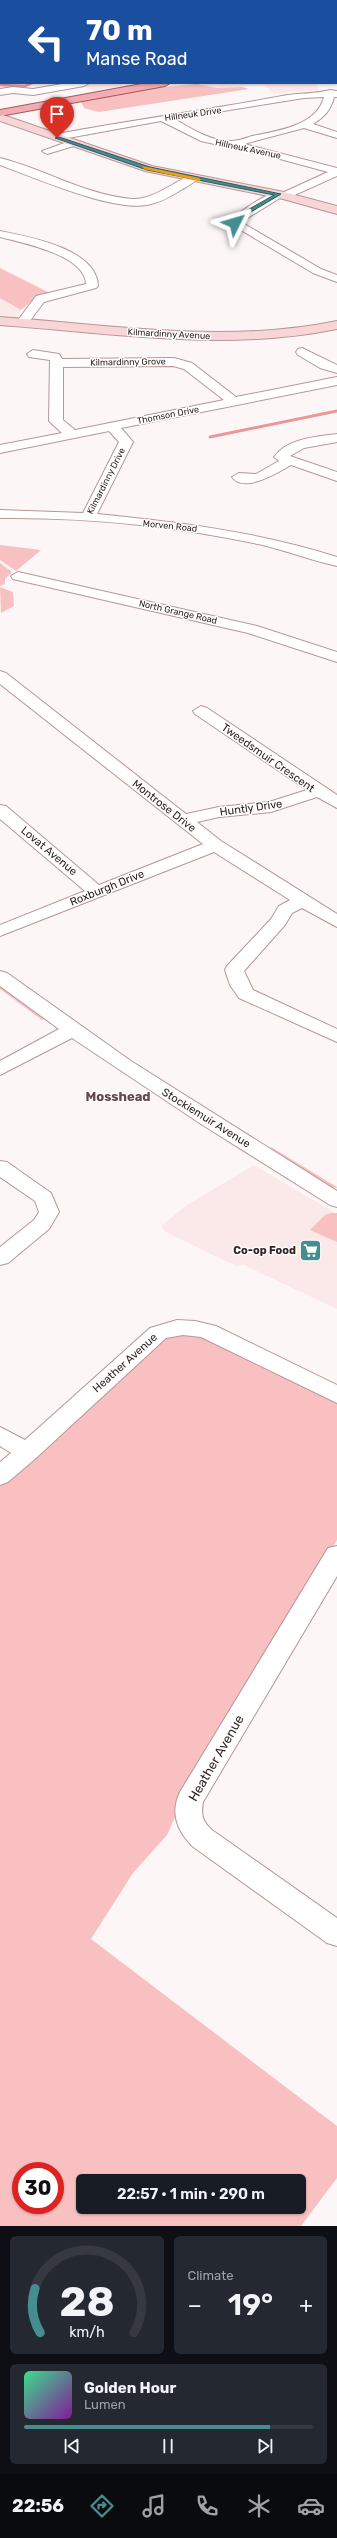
<!DOCTYPE html>
<html lang="en">
<head>
<meta charset="utf-8">
<style>
	body { margin:0; font-family:Rubik,sans-serif; background:#242831; color:#f1f3f6; height:100vh; display:flex; flex-direction:column; font-size:15px; white-space:nowrap }
	* { box-sizing:border-box; margin:0 }
	p { font-size:13px; color:#9ea1a6 }
	.icon { flex:none; width:22px; height:22px; fill:none; stroke:currentColor; stroke-width:2; stroke-linecap:round; stroke-linejoin:round }
	.map { position:relative; height:2226px; overflow:hidden }
	.sheet { display:flex; flex-direction:column; gap:10px; padding:10px; background:#0d0f14; flex:1 }
	.sheet>* { flex:none }
	.banner { position:absolute; left:0px; top:0px; width:337px; height:84px; box-shadow:0 1px 3px #0004; background:#1a4fa0; color:#fff; overflow:hidden }
	.speed { position:absolute; left:12px; top:2162px; display:flex; gap:8px; font-size:20px; font-weight:700; text-align:center }
	.speed>* { display:grid; place-content:center; width:52px; height:52px; border-radius:50%; background:#171b24; box-shadow:0 1px 3px #0004; line-height:1 }
	.speed .limit { border:6px solid #d22; background:#fff; color:#111 }
	.pin { position:absolute; display:grid; place-items:center; width:34px; height:34px; color:#fff; margin:-41px -17px; border-radius:50% 50% 50% 0; rotate:-45deg; box-shadow:0 0 4px #0007 }
	.pin .icon { rotate:45deg }
	.me { position:absolute; width:44px; margin:-22px; rotate:50deg; stroke-linejoin:round; filter:drop-shadow(0 0 3px #0008) }
	.turn { display:flex; align-items:center; gap:14px; height:84px; padding:0 20px; font-size:18px }
	.turn .icon { width:52px; height:52px; stroke-width:2.5 }
	.turn b { display:block; font-size:28px; line-height:34px }
	.big { font-size:30px; font-weight:600; line-height:1.1 }
	.sheet .widget { flex:1; display:flex; flex-direction:column; justify-content:center; gap:6px; min-width:0; padding:0 14px; border-radius:6px; background:#242831 }
	.sheet .dial { align-items:center; gap:0 }
	.dial svg { height:104px; overflow:visible; fill:none; stroke:#363941; stroke-width:7; stroke-linecap:round; text-anchor:middle }
	.dial text { fill:#f1f3f6; stroke:none }
	.song { display:flex; align-items:center; gap:12px }
	.cover { width:48px; height:48px; border-radius:6px; background:linear-gradient(135deg,hsl(150 70% 55%),hsl(290 70% 35%)) }
	.played { height:4px; border-radius:2px; background:linear-gradient(90deg,#458d8f 85%,#363941 85%) }
	.keys { display:flex; justify-content:space-around; direction:ltr }
	.heat { display:flex; justify-content:space-between; align-items:center; font-size:22px; direction:ltr }
	.sheet .tiles { flex:1; display:grid; gap:10px; grid-template-columns:1fr 1fr }
	.widget:last-child { grid-column:span 2 }
	.trip { position:absolute; left:76px; top:2174px; width:230px; height:40px; border-radius:6px; background:#171b24; box-shadow:0 1px 3px #0004; font-weight:600; line-height:40px; text-align:center }
	.tabs { display:flex; height:64px; justify-content:space-around; align-items:center; background:#090b0e; color:#9ea1a6 }
	.tabs .icon { width:28px; height:28px }
	.tabs .selected { color:#458d8f }
	.tabs b { font-size:18px; color:#f1f3f6 }
	.map>svg:first-child { display:block }
</style>
</head>
<body>
<div class="map">
<svg width="337" height="2226" viewBox="0 0 337 2226">
	<rect width="100%" height="100%" fill="#fdf6f6"/>
	<g fill="#fbe8e8">
		<path d="M88,83H116L123,86L95,91L79,85Z"/>
		<path d="M201,83H315L319,90L273,93L264,85L209,89Z"/>
		<path d="M0,298L21,310L16,319L0,318Z"/>
		<path d="M254,1165L337,1214V1309L244,1265L236,1266L164,1231L161,1226L187,1205Z"/>
	</g>
	<g fill="#f8c0c1" fill-rule="evenodd">
		<path d="M197,84L216,88L242,87L249,89L99,112L84,108L81,102L154,88Z"/>
		<path d="M0,268L50,293L35,298L21,310L0,298Z"/>
		<path d="M0,545L41,550L16,571L0,560Z"/>
		<path d="M0,563L12,572L5,579V584L0,586Z"/>
		<path d="M0,587L13,592L14,606L1,613Z"/>
		<path d="M0,985L45,1019L42,1020L0,989Z"/>
		<path d="M271,1147L337,1187V1188L332,1187L269,1149Z"/>
		<path d="M331,1213H337V1242L310,1230L325,1215Z"/>
		<path d="M192,1331L337,1401V1540L192,1779L167,1835L133,1873L91,1939L337,2126V2178L301,2226H0V1486L164,1338ZM21,2171H55V2205H21ZM83,2181H299V2207H83Z"/>
	</g>
	<g fill="none" stroke-linecap="round" stroke-linejoin="round">
		<path stroke="#eb979a" stroke-width="2.5" d="M0,85L25,86L32,83"/>
		<path stroke="#eb979a" stroke-width="3" d="M210,437L337,411"/>
		<defs>
			<g id="street">
				<rect x="336" y="48" width="1" height="6"/>
				<path d="M68,83H89L84,86L33,95L13,93L0,95V89L13,87L33,89Z"/>
				<path d="M330,90L337,91V97H334C331,110 324,117 313,124L337,132V138L304,128L244,144L337,168V176L288,198H280L241,222L321,269L337,275V282L313,273L229,223C236,214 273,187 282,193L328,172L269,156L201,141L161,121L57,140L52,137L57,134C132,120 207,110 282,96C298,93 315,94 330,90ZM324,97C317,126 277,131 252,136C246,138 238,141 231,141C211,142 191,128 174,119L304,98Z"/>
				<path d="M73,140L77,141V145L47,154L42,151Z"/>
				<path d="M0,158C44,169 86,195 132,199C157,201 184,172 197,176L198,178C194,183 186,187 181,190C170,197 159,203 147,205C110,211 36,178 0,165Z"/>
				<path d="M0,231C30,237 97,249 98,286L96,288L44,302L26,326H18L16,323L36,296L86,284C85,255 23,243 0,237Z"/>
				<path d="M302,348L337,365V373L320,368L298,355L296,352L298,349Z"/>
				<path d="M33,350L59,354L62,359L174,358L192,363L236,397L337,377V385L121,428L133,442L97,514C178,522 259,532 337,557V566C310,560 285,550 258,544C174,526 85,517 0,518V510L83,513L119,442L109,431L0,453V445L62,433L49,421L50,360L29,357L27,354ZM173,366L184,369L224,400L75,430L63,420V367Z"/>
				<path d="M337,434V442L304,448L290,456L337,472V481L291,465C279,472 244,494 232,477L239,473L256,474L279,461L274,457C288,438 316,437 337,434Z"/>
				<path d="M18,572L257,626L337,652V662L248,633L13,579L11,576Z"/>
				<path d="M0,671L6,673L186,814L219,807L269,802L307,790L195,714L193,711L201,706L207,708L337,795V808L317,797L271,812L219,817L197,822L221,841L337,914V927L302,908L292,913L285,925L244,971L253,990L337,1029V1042L239,998L230,985L225,970L227,966L271,919L279,906L290,900L214,852L0,936V925L85,891L0,819V805L6,806L99,885L203,844L0,684Z"/>
				<path d="M0,971L7,973L131,1061L337,1191V1207L330,1205L201,1124L72,1038L0,1075V1061L59,1029L0,986Z"/>
				<path d="M0,1161L7,1162L51,1193L59,1212L49,1229L8,1263L0,1265V1247L34,1220L39,1212L35,1201L0,1177Z"/>
				<path d="M177,1320L195,1321L216,1326L337,1385V1403L201,1337L183,1335L166,1338L36,1458L8,1482L0,1485V1462L11,1453L0,1446V1427L25,1440L150,1328Z"/>
				<path d="M337,1546V1576L203,1802C201,1815 202,1821 212,1830L337,1918V1946L327,1943L192,1846C177,1830 170,1813 180,1792L328,1548Z"/>
			</g>
			<g id="secondary">
				<path d="M0,114L152,166L284,192L337,206V214L283,199L145,171L0,121Z"/>
				<path d="M0,317C111,325 227,344 337,321V329C227,352 111,333 0,325Z"/>
			</g>
			<g id="primary">
				<rect x="336" y="68" width="1" height="6"/>
				<path d="M147,83H170L165,86L0,116V110Z"/>
			</g>
		</defs>
		<use href="#street" stroke="#b89696" stroke-width="2"/>
		<use href="#secondary" stroke="#b89696" stroke-width="2"/>
		<use href="#primary" stroke="#a7595e" stroke-width="2"/>
		<use href="#street" fill="#fff" fill-rule="evenodd"/>
		<use href="#secondary" fill="#f8d6d8" fill-rule="evenodd"/>
		<use href="#primary" fill="#f1adb2" fill-rule="evenodd"/>
	</g>
	<path fill="#458d8f" stroke="#2d5c5d" d="M59,137L150,167L281,194L241,218L237,224H234L237,216L274,195L147,170L55,138Z"/>
	<path fill="#f59e0b" d="M142,166L199,178L201,180L199,181L144,169Z"/>
	<defs>
		<symbol id="supermarket-square" viewBox="-11 -11 22 22"><rect x="-9" y="-9" width="18" height="18" rx="4" fill="#458d8f" stroke="#fff"/><path d="M-6-5.5h2.5l.6 2H6L4.5 2H-2.5L-4.4-4H-6ZM-1.5 3.2a1.3 1.3 0 1 0 .1 0ZM3 3.2a1.3 1.3 0 1 0 .1 0Z" fill="#fff"/></symbol>
	</defs>
	<g fill-rule="evenodd">
		<use href="#supermarket-square" x="298" y="1238" width="25" height="25"/>
	</g>
	<g text-anchor="middle" dominant-baseline="central" stroke-width="3" stroke-linejoin="round" paint-order="stroke">
		<g font-size="9" fill="#312424" stroke="#fff">
			<text transform="translate(193 114) rotate(-8)">Hillneuk Drive</text>
			<text transform="translate(248 149) rotate(12)">Hillneuk Avenue</text>
			<text transform="translate(169 334) rotate(3)">Kilmardinny Avenue</text>
			<text transform="translate(128 362) rotate(-1)">Kilmardinny Grove</text>
			<text transform="translate(168 415) rotate(-11)">Thomson Drive</text>
			<text transform="translate(106 481) rotate(-63)">Kilmardinny Drive</text>
			<text transform="translate(170 526) rotate(6)">Morven Road</text>
			<text transform="translate(178 612) rotate(13)">North Grange Road</text>
		</g>
		<g font-size="11" fill="#312424" stroke="#fff">
			<text transform="translate(268 758) rotate(35)">Tweedsmuir Crescent</text>
			<text transform="translate(164 806) rotate(38)">Montrose Drive</text>
			<text transform="translate(251 808) rotate(-8)">Huntly Drive</text>
			<text transform="translate(49 851) rotate(40)">Lovat Avenue</text>
			<text transform="translate(107 888) rotate(-22)">Roxburgh Drive</text>
			<text transform="translate(206 1118) rotate(32)">Stockiemuir Avenue</text>
			<text transform="translate(125 1363) rotate(-42)">Heather Avenue</text>
		</g>
		<g font-size="11" font-weight="bold" fill="#312424" stroke="#fff" text-anchor="end">
			<text x="296" y="1250">Co-op Food</text>
		</g>
		<g font-size="13" font-weight="bold" fill="#654748" stroke="#fff">
			<text x="118" y="1096">Mosshead</text>
		</g>
		<g font-size="13" fill="#312424" stroke="#fff">
			<text transform="translate(216 1758) rotate(-60)">Heather Avenue</text>
		</g>
	</g>
</svg>
<div class="speed"><div class="limit">30</div></div>
<div class="pin" style="left:57px;top:138px;background:#d93025"><svg class="icon" aria-label="arrive" viewBox="0 0 24 24"><path d="M6 21V4h12l-3 4 3 4H6"/></svg></div>
<svg class="me" style="left:235px;top:223px" viewBox="-20 -20 40 40"><path d="M0-17L14 15 0 8-14 15z" fill="#458d8f" stroke="#fff" stroke-width="4"/></svg>
<div class="trip">22:57 · 1 min · 290 m</div>
<div class="banner">
<div class="turn"><svg class="icon" aria-label="left" viewBox="0 0 24 24"><path d="M17 20v-9H6M10 6l-5 5 5 5"/></svg><div><b>70 m</b>Manse Road</div></div>
</div>
</div>
<section class="sheet">
<div class="tiles">
<div class="widget dial"><svg viewBox="0 0 100 80">
<path d="M14 69A42 42 0 1 1 86 69"/>
<path d="M14 69A42 42 0 0 1 10 35" stroke="#458d8f"/>
<text x="50" y="56" font-size="32" font-weight="700">28</text>
<text x="50" y="72" font-size="11">km/h</text>
</svg></div>
<div class="widget"><p>Climate</p>
<div class="heat"><a>−</a><b class="big">19°</b><a>+</a></div>
</div>
<div class="widget">
<div class="song"><i class="cover"></i><div><b>Golden Hour</b><p>Lumen</p></div></div>
<div class="played"></div>
<div class="keys"><svg class="icon" aria-label="previous" viewBox="0 0 24 24"><path d="M18 5L8 12l10 7zM5 5v14"/></svg><svg class="icon" aria-label="pause" viewBox="0 0 24 24"><path d="M8 5v14M16 5v14"/></svg><svg class="icon" aria-label="next" viewBox="0 0 24 24"><path d="M6 5l10 7-10 7zM19 5v14"/></svg></div>
</div>
</div>
</section>
<nav class="tabs">
<b>22:56</b>
<svg class="icon selected" aria-label="directions" viewBox="0 0 24 24"><path d="M12 3l9 9-9 9-9-9zM9 14v-3h6M13 9l2 2-2 2"/></svg>
<svg class="icon" aria-label="music" viewBox="0 0 24 24"><path d="M9 18V5l10-2v13"/><circle cx="6" cy="18" r="3"/><circle cx="16" cy="16" r="3"/></svg>
<svg class="icon" aria-label="phone" viewBox="0 0 24 24"><path d="M5 4h4l2 5-3 2q2 4 5 5l2-3 5 2v4C11 20 4 13 5 4z"/></svg>
<svg class="icon" aria-label="climate" viewBox="0 0 24 24"><path d="M12 3v18M4 7l16 10M4 17L20 7"/></svg>
<svg class="icon" aria-label="car" viewBox="0 0 24 24"><path d="M5 17H2v-5l4-1 3-4h7l3 4 3 1v5h-3M9 17h6M6 11h13"/><circle cx="7" cy="17" r="2"/><circle cx="17" cy="17" r="2"/></svg>
</nav>
</body>
</html>
